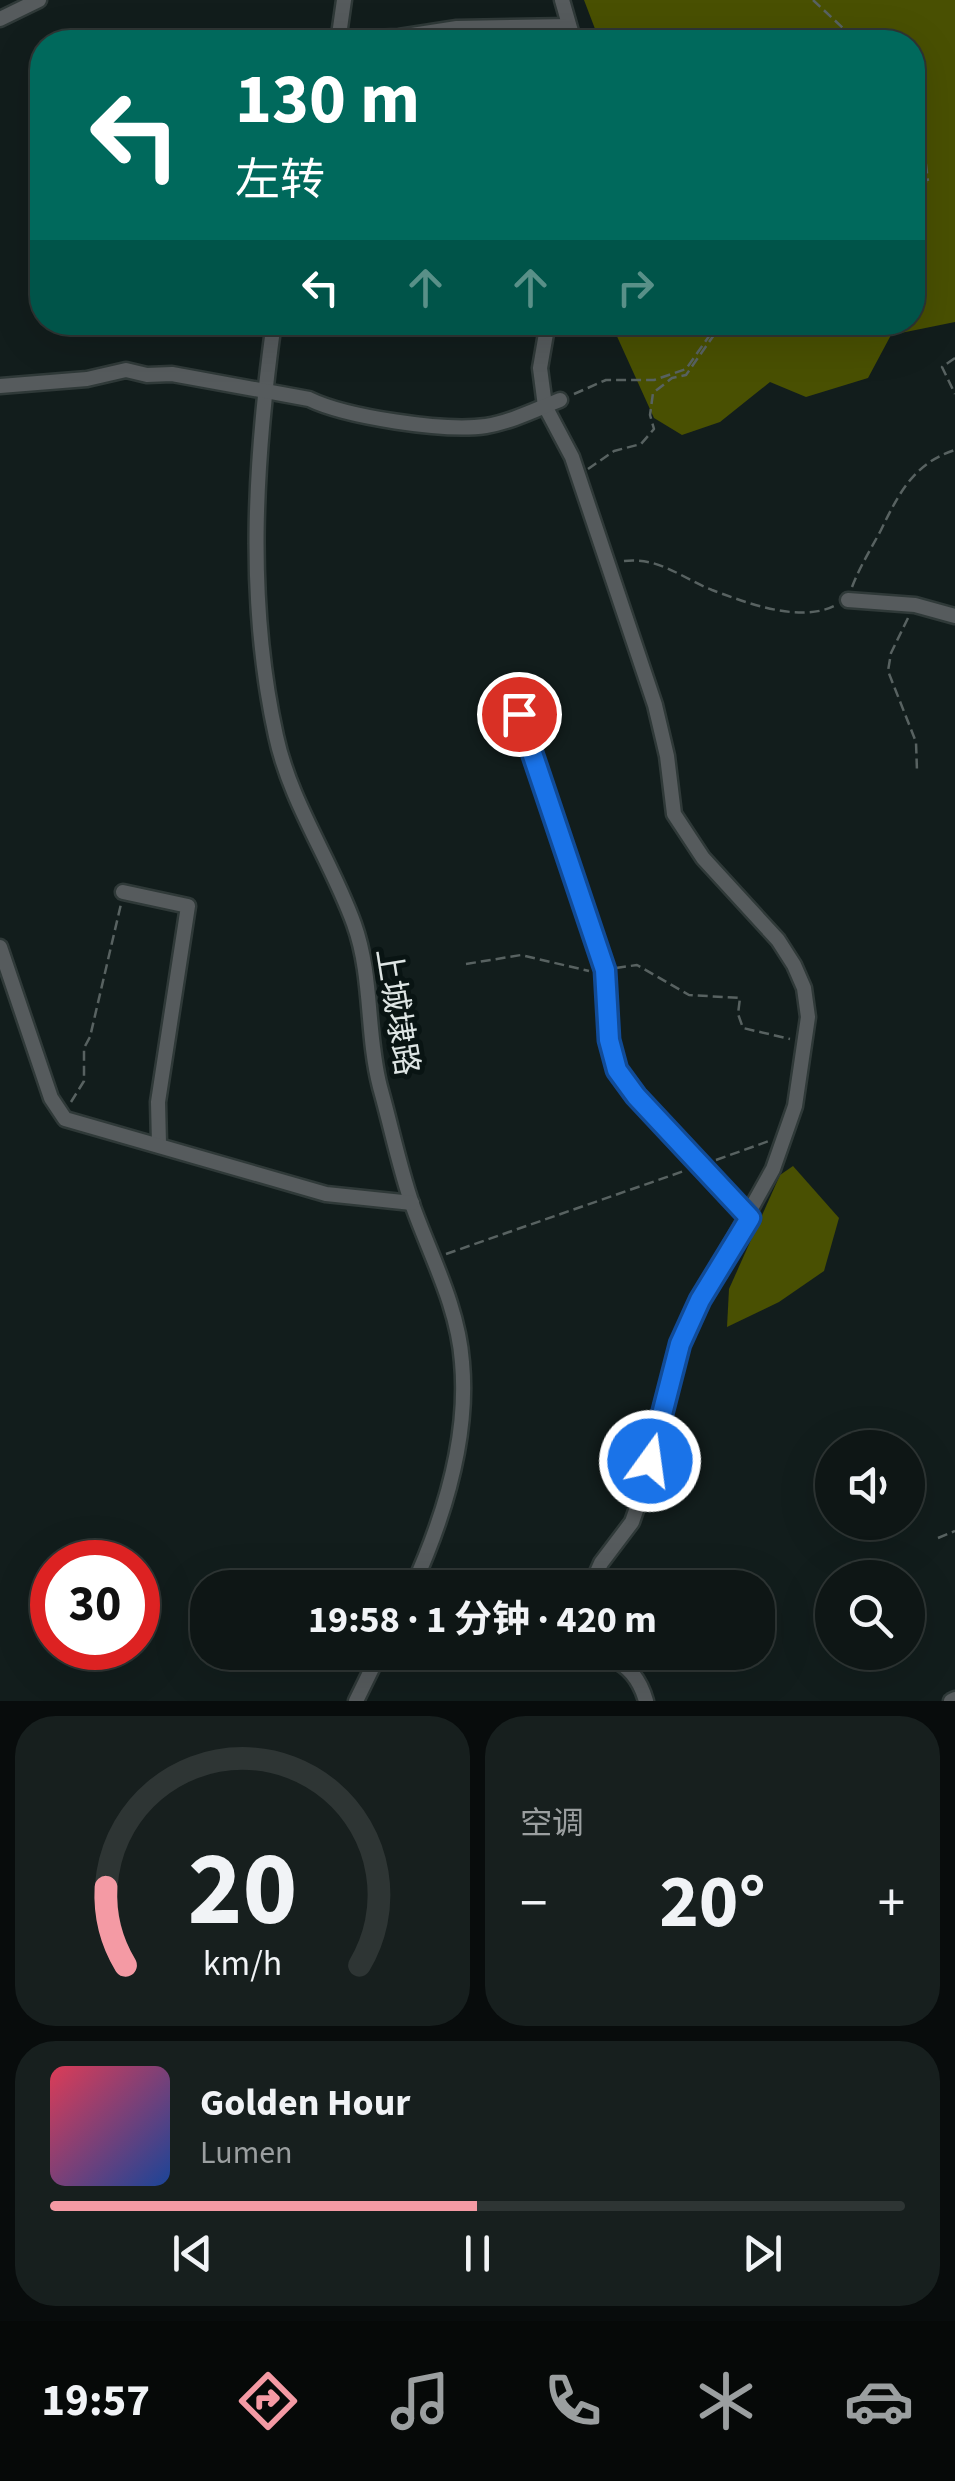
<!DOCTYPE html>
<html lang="zh">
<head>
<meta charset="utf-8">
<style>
	body { margin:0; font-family:"Source Sans 3","Noto Sans SC",sans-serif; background:#171f1e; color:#f1f3f6; height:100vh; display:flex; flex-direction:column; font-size:38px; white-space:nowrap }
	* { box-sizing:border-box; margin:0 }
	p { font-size:32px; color:#9b9fa0 }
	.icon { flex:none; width:55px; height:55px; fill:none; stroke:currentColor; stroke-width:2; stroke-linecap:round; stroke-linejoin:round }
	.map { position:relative; height:1701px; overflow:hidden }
	.sheet { display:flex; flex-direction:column; gap:15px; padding:15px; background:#080c0c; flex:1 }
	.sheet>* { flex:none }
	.top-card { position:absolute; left:30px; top:30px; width:895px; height:305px; border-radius:40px; box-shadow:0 10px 40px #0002,0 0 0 2px #2e3534; background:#00695c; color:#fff; overflow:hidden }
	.buttons { position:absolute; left:815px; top:1430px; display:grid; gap:20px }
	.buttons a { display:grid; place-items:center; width:110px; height:110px; border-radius:50%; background:#0e1615; box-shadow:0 10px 40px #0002,0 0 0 2px #2e3534; font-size:50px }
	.speed { position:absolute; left:30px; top:1540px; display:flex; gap:20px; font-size:50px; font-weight:700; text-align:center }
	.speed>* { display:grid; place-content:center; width:130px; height:130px; border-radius:50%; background:#0e1615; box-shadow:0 10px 40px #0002,0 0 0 2px #2e3534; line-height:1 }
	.speed .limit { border:15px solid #d22; background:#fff; color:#111 }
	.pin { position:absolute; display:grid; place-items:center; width:85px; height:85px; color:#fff; margin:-42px; border:5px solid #fff; border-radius:50%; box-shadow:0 2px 10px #0007 }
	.me { position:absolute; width:110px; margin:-55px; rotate:14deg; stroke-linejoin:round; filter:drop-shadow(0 0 8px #0008) }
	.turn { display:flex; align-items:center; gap:35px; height:210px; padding:0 40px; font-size:45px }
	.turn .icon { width:130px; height:130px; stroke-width:2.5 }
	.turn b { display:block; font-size:70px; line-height:85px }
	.lanes { display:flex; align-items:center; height:95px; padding:0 40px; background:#0003; justify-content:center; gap:50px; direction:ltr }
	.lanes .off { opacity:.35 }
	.big { font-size:75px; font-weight:700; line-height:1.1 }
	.sheet .widget { flex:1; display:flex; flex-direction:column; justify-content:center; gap:15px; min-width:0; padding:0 35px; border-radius:40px; background:#171f1e }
	.sheet .dial { align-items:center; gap:0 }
	.dial svg { height:260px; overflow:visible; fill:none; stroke:#2e3534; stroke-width:7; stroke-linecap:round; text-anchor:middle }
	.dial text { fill:#f1f3f6; stroke:none }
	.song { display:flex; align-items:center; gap:30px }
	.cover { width:120px; height:120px; border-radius:15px; background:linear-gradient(135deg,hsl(350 70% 55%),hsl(220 70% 35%)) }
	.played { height:10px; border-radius:5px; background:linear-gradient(90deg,#f49aa4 50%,#2e3534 50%) }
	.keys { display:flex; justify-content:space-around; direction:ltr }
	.heat { display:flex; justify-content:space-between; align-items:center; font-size:55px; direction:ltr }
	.sheet .tiles { flex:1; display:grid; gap:15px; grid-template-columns:1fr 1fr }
	.widget:last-child { grid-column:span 2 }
	.trip { position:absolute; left:190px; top:1570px; width:585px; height:100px; border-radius:40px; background:#0e1615; box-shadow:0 10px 40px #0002,0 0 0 2px #2e3534; font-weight:700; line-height:100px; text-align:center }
	.tab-bar { display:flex; height:160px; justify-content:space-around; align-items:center; background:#060908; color:#9b9fa0 }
	.tab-bar .icon { width:70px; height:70px }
	.tab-bar .on { color:#f49aa4 }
	.tab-bar b { font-size:45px; color:#f1f3f6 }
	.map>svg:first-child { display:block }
</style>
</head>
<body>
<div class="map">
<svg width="955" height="1701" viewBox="0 0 955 1701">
	<rect width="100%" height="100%" fill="#121d1c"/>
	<g fill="#495002">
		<path d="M584,0H955V322L891,335L868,378L806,397L770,382L720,422L682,435L654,418L615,332V323L912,322V42H600Z"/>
		<path d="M793,1166L839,1218L824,1271L779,1302L727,1327L729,1289L780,1175Z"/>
	</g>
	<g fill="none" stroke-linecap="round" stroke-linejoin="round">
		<defs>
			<g id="minor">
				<path d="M562,0L574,42"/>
				<path d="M0,19L39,0"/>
				<path d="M339,39L399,37L457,28L569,26"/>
				<path d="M338,42L344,0"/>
				<path d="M274,322C255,459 246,600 276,736C290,802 331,860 354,924C373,977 366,1033 380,1087C391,1126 399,1166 412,1204C430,1255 458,1306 462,1362C469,1439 444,1518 412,1588"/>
				<path d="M548,322L540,368L545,406L572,457L655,705L667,756L674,814L703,858L778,940L794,965L804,988L808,1017L795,1106L773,1169L700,1300L681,1344L642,1493L632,1522L601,1563L590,1588"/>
				<path d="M0,386L87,379L126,370L147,375L172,374L309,399C346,417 444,432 486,426C511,422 537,409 560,400"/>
				<path d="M848,600L915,605L955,616"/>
				<path d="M519,714L605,970L609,1041L617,1070L636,1096L750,1218"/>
				<path d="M123,892L188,906L158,1102L159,1144"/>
				<path d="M0,947L51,1098L65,1119L326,1194L412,1203"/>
				<path d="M517,1652C566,1661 627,1634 646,1701"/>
				<path d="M356,1701L380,1652"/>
				<path d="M951,1701L955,1699"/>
			</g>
		</defs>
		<use href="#minor" stroke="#2f3938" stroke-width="19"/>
		<g stroke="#586261" stroke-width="2.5" stroke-dasharray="10 5" stroke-linecap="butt">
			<path d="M813,0L858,42"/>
			<path d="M912,106L921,124L928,181"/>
			<path d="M912,183L927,181"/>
			<path d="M912,188L927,181"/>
			<path d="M955,358L942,367L955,394"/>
			<path d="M574,394L606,380H654L686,369L719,322"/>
			<path d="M588,469L614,451L641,444L654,429L650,415L653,393L672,378L686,375L723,322"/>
			<path d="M624,561C659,557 680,577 712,590C747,603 799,623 834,606"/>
			<path d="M852,587C860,566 871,549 881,530C899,493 914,463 955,450"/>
			<path d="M908,618L891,653L888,671L916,742L917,771"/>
			<path d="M466,964L521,955L589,971"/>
			<path d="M616,968L637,965L689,995L740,998L738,1014L743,1028L790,1039"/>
			<path d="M71,1102L84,1081V1048L90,1037L121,904"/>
			<path d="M716,1160L769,1141"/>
			<path d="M446,1254L684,1171"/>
			<path d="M938,1538L955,1531"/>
		</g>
		<use href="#minor" stroke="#565b5d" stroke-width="14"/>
	</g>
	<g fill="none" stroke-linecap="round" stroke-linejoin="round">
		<defs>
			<path id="route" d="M519,714L605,970L609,1040L617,1070L636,1096L750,1218L700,1300L680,1344L650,1461"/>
		</defs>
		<use href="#route" stroke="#114b97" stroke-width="25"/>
		<use href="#route" stroke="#1a73e8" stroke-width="18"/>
	</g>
	<g text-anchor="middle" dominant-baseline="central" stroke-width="10" stroke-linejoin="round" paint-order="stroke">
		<g font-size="32" fill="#dee5e4" stroke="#091413">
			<text transform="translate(397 1012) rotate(81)">上城埭路</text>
		</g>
	</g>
</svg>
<div class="buttons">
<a><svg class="icon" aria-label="sound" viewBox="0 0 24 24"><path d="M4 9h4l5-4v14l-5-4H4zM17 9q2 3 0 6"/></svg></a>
<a><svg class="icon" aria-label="search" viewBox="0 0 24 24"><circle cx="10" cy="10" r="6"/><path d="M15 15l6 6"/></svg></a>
</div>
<div class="speed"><div class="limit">30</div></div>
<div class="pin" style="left:519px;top:714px;background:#d93025"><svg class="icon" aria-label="arrive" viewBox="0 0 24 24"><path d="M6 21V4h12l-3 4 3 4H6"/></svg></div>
<svg class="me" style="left:650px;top:1461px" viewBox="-20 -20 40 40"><circle r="17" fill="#1a73e8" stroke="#fff" stroke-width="3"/><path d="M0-11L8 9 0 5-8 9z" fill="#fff"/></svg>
<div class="trip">19:58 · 1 分钟 · 420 m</div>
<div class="top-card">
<div class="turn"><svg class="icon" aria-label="left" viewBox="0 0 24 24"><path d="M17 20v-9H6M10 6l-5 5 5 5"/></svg><div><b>130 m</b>左转</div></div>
<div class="lanes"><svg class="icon" aria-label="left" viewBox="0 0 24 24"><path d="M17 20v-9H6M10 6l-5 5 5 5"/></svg><svg class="icon off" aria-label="ahead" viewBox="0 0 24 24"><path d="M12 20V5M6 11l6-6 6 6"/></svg><svg class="icon off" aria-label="ahead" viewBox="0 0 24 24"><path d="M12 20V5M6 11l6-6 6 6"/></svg><svg class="icon off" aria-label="right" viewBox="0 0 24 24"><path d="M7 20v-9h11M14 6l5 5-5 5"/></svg></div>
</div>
</div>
<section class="sheet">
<div class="tiles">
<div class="widget dial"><svg viewBox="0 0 100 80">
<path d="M14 69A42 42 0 1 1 86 69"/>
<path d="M14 69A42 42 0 0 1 8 45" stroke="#f49aa4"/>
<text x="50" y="56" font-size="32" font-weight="700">20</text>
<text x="50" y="72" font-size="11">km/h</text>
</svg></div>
<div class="widget"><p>空调</p>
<div class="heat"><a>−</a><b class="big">20°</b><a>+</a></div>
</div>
<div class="widget">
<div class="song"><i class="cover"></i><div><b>Golden Hour</b><p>Lumen</p></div></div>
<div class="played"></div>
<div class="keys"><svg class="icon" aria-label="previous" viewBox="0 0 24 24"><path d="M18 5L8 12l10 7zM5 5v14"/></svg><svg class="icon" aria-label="pause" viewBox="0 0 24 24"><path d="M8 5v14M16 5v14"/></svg><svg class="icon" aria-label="next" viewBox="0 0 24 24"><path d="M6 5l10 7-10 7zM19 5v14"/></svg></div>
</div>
</div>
</section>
<nav class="tab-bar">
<b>19:57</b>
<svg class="icon on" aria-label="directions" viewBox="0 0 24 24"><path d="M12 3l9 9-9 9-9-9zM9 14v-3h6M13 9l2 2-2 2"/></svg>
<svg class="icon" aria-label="music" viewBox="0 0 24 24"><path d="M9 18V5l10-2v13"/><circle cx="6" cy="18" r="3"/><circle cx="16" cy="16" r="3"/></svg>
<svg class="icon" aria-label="phone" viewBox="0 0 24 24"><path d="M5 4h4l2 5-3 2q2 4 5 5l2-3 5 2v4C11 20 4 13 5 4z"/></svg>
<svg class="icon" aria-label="climate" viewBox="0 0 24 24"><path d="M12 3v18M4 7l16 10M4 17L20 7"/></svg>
<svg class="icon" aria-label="car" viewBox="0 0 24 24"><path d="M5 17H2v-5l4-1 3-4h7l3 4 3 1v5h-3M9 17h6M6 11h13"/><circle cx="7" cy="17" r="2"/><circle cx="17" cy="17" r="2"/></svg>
</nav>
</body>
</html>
